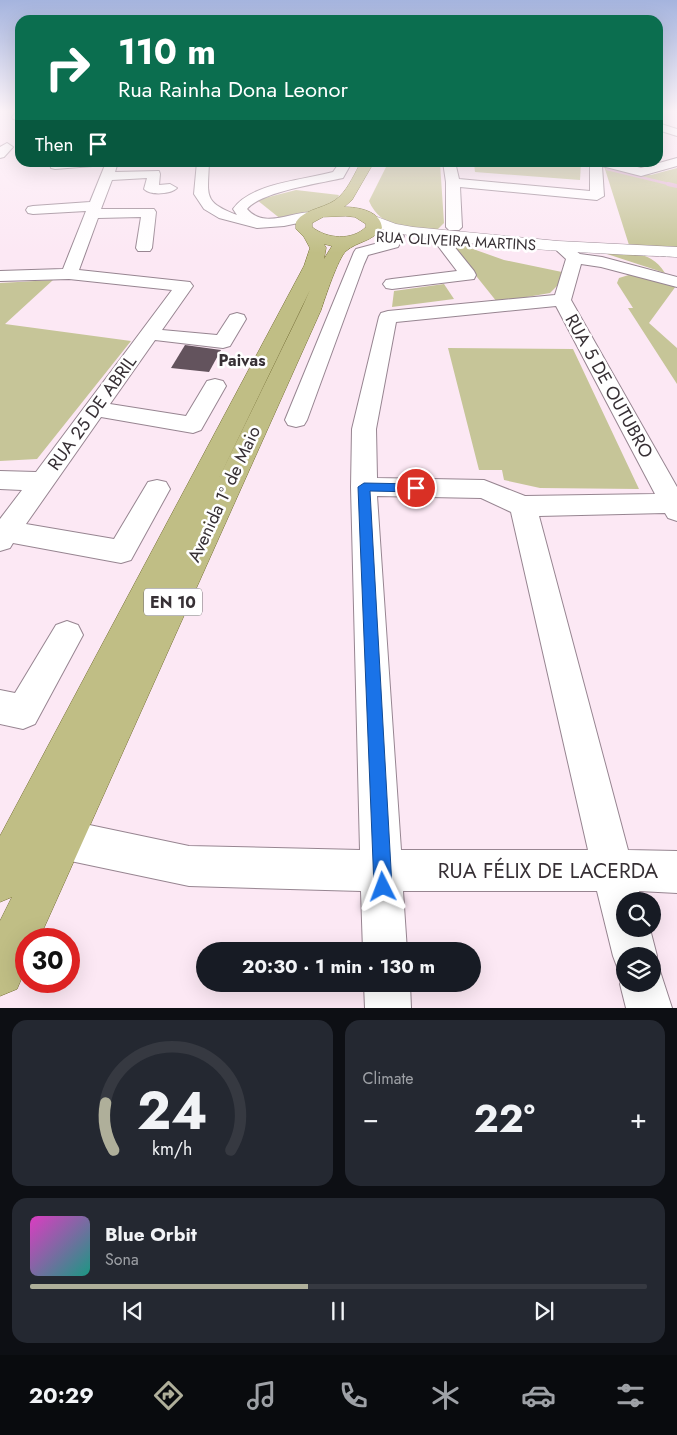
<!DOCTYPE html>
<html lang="en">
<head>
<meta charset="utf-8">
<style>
	body { margin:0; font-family:Jost,sans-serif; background:#242831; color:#f1f3f6; height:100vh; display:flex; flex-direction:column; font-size:19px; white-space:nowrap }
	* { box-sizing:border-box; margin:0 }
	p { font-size:16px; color:#9ea1a6 }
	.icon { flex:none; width:28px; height:28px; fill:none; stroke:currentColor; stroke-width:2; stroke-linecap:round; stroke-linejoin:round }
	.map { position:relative; height:1008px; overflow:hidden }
	.details { display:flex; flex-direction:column; gap:12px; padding:12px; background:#0d0f14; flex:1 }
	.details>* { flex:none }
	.top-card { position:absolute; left:15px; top:15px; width:648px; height:152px; border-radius:15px; box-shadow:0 5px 20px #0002; background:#0b6e4f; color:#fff; overflow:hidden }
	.fabs { position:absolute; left:616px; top:892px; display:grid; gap:10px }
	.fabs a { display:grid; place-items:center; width:45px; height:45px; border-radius:50%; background:#171b24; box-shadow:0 5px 20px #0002; font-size:25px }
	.speed { position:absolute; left:15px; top:928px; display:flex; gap:10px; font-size:25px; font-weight:700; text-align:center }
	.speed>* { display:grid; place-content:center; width:65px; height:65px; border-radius:50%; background:#171b24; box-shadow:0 5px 20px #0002; line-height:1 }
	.speed .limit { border:8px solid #d22; background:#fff; color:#111 }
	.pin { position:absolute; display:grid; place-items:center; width:42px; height:42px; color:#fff; margin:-21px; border:2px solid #fff; border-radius:50%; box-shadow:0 1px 5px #0007 }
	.me { position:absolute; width:55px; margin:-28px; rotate:357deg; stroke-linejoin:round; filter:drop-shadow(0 0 4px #0008) }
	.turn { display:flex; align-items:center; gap:18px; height:105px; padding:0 20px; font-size:22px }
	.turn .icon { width:65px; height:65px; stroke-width:2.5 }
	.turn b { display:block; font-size:35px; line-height:42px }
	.then { display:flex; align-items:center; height:48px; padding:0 20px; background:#0003; gap:10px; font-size:19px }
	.big { font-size:38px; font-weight:700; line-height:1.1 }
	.details .tile { flex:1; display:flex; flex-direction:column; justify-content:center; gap:8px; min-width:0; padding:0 18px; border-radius:15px; background:#242831 }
	.details .dial { align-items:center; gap:0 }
	.dial svg { height:130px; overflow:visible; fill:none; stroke:#363941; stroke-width:7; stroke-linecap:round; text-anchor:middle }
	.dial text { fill:#f1f3f6; stroke:none }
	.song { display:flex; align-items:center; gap:15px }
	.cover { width:60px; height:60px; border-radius:8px; background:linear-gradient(135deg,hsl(310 70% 55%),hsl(170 70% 35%)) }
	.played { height:5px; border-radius:2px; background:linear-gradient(90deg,#afaf9a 45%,#363941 45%) }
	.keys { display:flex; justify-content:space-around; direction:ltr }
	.heat { display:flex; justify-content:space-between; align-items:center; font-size:28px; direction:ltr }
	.details .tiles { flex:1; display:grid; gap:12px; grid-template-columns:1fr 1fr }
	.tile:last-child { grid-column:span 2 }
	.trip { position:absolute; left:196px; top:942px; width:285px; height:50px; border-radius:25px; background:#171b24; box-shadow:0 5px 20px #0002; font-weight:700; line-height:50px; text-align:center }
	.tabs { display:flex; height:80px; justify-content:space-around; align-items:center; background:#090b0e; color:#9ea1a6 }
	.tabs .icon { width:35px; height:35px }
	.tabs .selected { color:#afaf9a }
	.tabs b { font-size:22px; color:#f1f3f6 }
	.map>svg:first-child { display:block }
</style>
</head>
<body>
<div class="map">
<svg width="677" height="1008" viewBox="0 0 677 1008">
	<rect width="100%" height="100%" fill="#fce8f4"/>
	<g fill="#c6c598">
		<path d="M388,163H440L444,223L436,231C410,229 381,229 369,201Z"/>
		<path d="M474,163H581L580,180L475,172Z"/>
		<path d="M604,166L651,175L677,168V247L629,245Z"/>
		<path d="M296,190L339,195L335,203L282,220L257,200Z"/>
		<path d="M459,244L504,260L562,272L558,285L550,293L497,302L453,247Z"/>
		<path d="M604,253C629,254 650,249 665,273Z"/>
		<path d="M632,274L676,286L649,323L677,348V384L628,308H633L617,283L619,278Z"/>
		<path d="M53,280L5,324L131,341L37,459L0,461V283Z"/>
		<path d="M444,284L454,299L392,307L394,291Z"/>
		<path d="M448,348L573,349L639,489L540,488L504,480L502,470H479Z"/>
	</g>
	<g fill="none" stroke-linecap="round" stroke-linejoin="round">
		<g stroke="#e0b4d0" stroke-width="2.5">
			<path d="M569,162L587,166"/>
			<path d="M607,169L673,185"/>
		</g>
		<path stroke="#e0b4d0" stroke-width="4" d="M668,184L677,186"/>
	</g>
	<path fill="#63535d" d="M185,345L221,350L209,372L171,368Z"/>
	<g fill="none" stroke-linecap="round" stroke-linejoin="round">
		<defs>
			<g id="street">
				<path d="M16,112H20V120L13,119L12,117Z"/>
				<path d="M658,123L677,129V136L658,130Z"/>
				<path d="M7,143L13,147L4,157L0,158V147Z"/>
				<path d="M677,158V166L641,176L602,166L604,196L597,200L460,187L462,227L459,230H449L446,227V182L443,162H455L459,179L590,191V162H619L641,168Z"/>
				<path d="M50,162H118L115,172L159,171L160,174L159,185L170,184L177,188C171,194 151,196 144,189L147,178L112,180L101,209H154L156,212L152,248L150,251H138L136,248L141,217L98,218L79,270L190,282L193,286L162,330L217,335L230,315L237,313L244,315L246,319L230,346L223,348L155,340L110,404L186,416L207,381L215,379L223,381L226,386L201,430L193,433L101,417L26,524L114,539L148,482L157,480L166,482L170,489L131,560L121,563L13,543L10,548L0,551V519L22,490L0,489V471L36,472L172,290L69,279L0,281V271L63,269L86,211L33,214L28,213L26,210L28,207L33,206L90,202L105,165L55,169L51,168Z"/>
				<path d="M197,162H209C208,195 202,202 237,215L233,209C251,183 304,180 333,172L340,162H352L343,178C321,183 260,192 247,209C266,231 296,208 317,213L319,216L317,219L284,226L257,228L219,218L204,209L194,194Z"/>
				<path d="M396,231L401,233L404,236L398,247L368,255L364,264L307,420L304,425L296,427L288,425L285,420L354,252L356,249L386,241L391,233Z"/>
				<path d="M440,233L445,235L474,271L476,275L474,279L392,289L386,288L383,284L386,280L392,279L457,271L432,238L435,235Z"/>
				<path d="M562,243L568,245L580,254L602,257L677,277V287L601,267L581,264L571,300L677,487V521L668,518L665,513L539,516L628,850L677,851V893L639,891L642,901H625V929H650L657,956L653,965L659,968L672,1008H626L620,984L624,974L619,972L613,956L597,891H403L407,951H363L361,891L189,886L61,859L47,853L41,839L47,825L61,819L189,846L360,850L351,487L352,429L379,317L381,313L388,311L555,295L566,259L554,248L556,245ZM556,306L655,494L525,496L484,480L377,478L376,429L396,322ZM377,496L481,498L511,512L588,850H401ZM625,956H652V984H625Z"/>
				<path d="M67,621L78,625L83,635L35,724L23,729L0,724V690L15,693L56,625Z"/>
				<path d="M364,984H410L411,1008H365Z"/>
			</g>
			<path id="secondary" d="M372,215L396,224L413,227L558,241L677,247V257C634,255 381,245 364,220L367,217Z"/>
			<path id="primary" d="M361,162H374L352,200L344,207C358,207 381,211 382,228C372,242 358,241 346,251C338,258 325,298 321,310L39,939H26V968L17,989L0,996V921L12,897L0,902V836L304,266L310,248L304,237L296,229V222C306,207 328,209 340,196C349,187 355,173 361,162ZM346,216L355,217L366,224V227C352,241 327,239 312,227V223L323,217ZM324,244L332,246L324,259L326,248ZM310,290L301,310L217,482Z"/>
		</defs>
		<use href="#street" stroke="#978591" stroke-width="2"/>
		<use href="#secondary" stroke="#978591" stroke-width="1"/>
		<use href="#primary" stroke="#757034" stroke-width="1"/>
		<use href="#street" fill="#fff" fill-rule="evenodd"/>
		<use href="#secondary" fill="#fff" fill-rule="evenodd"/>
		<use href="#primary" fill="#c0be85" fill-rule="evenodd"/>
	</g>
	<linearGradient id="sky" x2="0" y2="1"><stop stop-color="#a5b4de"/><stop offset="0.44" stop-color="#fef5fa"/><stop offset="1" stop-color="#fef5fa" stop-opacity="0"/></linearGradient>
	<rect width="677" height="253" fill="url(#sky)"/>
	<path fill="#1a73e8" stroke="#114b97" d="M364,483L416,484L421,488L416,492L370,491L392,887L389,893L383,896L376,893L374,887L358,487Z"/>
	<g text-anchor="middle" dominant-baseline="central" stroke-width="5" stroke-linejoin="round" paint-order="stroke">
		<g font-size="15" fill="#373035" stroke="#fff">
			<text transform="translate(456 241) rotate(3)">RUA OLIVEIRA MARTINS</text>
		</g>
		<g font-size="16" font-weight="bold" fill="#373035" stroke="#fff">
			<text x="242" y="360">Paivas</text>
		</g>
		<rect fill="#fff" stroke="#736e72" stroke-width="1" x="144" y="588.5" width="58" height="27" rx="4"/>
		<g font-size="16" font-weight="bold" fill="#373035">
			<text x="173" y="602">EN 10</text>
		</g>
		<g font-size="18" fill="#373035" stroke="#fff">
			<text transform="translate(609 386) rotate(61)">RUA 5 DE OUTUBRO</text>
			<text transform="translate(92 413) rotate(-54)">RUA 25 DE ABRIL</text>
			<text transform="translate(224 494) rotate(-65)">Avenida 1º de Maio</text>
		</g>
		<g font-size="21" fill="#373035" stroke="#fff">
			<text x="548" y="871">RUA FÉLIX DE LACERDA</text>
		</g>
	</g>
</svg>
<div class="fabs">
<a><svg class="icon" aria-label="search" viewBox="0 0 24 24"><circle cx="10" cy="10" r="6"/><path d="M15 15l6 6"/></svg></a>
<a><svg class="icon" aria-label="layers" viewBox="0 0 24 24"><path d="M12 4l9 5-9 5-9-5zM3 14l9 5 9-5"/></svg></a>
</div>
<div class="speed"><div class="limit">30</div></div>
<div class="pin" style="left:416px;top:488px;background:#d93025"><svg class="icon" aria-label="arrive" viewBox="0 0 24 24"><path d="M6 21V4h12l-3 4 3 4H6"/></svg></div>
<svg class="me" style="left:383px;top:887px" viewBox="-20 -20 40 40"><path d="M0-17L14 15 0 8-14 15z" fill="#1a73e8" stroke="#fff" stroke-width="4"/></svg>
<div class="trip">20:30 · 1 min · 130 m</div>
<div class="top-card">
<div class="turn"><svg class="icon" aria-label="right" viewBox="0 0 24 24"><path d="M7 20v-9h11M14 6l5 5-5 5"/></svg><div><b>110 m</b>Rua Rainha Dona Leonor</div></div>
<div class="then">Then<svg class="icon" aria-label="arrive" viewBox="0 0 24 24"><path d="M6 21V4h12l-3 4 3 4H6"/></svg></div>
</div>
</div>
<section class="details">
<div class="tiles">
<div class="tile dial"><svg viewBox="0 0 100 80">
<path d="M14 69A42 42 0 1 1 86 69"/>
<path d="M14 69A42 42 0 0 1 9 40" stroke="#afaf9a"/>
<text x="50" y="56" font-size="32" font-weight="700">24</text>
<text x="50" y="72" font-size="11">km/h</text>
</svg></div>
<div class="tile"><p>Climate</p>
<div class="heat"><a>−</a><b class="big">22°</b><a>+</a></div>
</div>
<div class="tile">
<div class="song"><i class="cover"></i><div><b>Blue Orbit</b><p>Sona</p></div></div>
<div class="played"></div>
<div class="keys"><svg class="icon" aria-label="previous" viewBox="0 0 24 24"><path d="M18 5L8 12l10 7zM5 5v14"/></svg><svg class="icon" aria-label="pause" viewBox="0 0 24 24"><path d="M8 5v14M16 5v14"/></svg><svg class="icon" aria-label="next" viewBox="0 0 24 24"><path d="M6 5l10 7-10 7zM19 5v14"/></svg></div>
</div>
</div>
</section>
<nav class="tabs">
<b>20:29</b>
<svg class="icon selected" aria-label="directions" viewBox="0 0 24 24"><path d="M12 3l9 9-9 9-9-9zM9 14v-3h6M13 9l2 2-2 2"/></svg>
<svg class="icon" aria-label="music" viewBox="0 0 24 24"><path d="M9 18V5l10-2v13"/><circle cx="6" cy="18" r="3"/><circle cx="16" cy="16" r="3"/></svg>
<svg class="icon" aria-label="phone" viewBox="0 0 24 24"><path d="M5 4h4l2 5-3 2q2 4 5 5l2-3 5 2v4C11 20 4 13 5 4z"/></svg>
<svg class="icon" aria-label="climate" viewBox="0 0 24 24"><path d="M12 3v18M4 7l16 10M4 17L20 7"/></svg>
<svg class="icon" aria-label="car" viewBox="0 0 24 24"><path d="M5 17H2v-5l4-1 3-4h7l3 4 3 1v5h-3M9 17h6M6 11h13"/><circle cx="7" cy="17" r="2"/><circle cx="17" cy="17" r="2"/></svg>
<svg class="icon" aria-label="filters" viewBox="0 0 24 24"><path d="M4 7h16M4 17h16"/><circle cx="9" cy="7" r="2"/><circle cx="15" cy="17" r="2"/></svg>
</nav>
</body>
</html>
